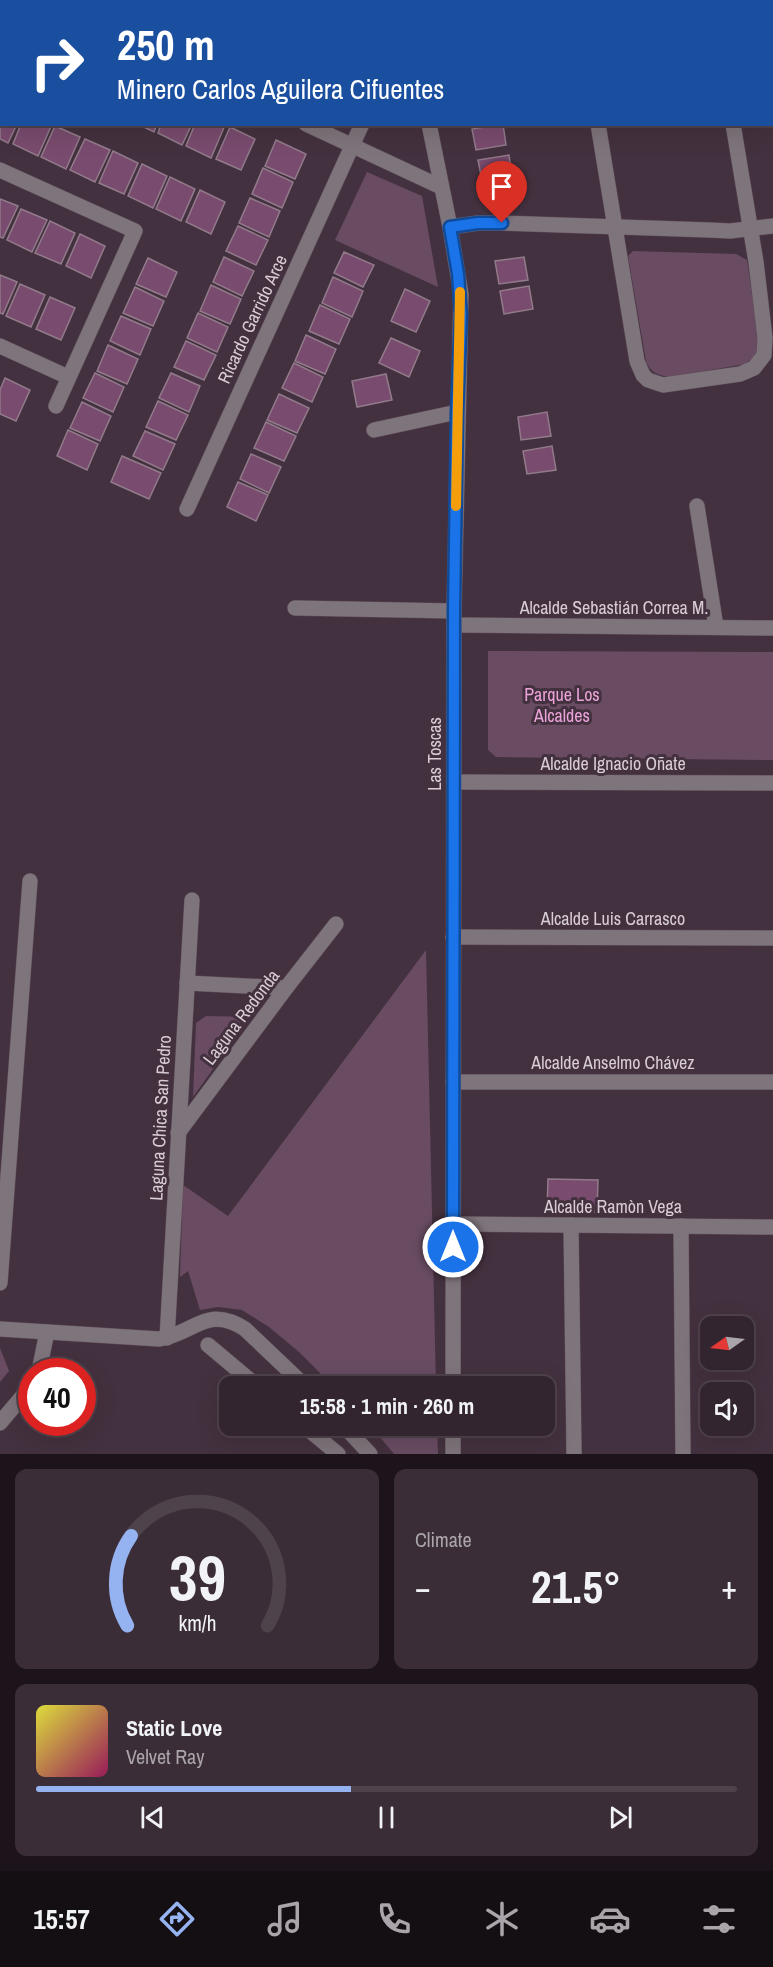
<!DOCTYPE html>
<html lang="en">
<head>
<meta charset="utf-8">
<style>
	body { margin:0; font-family:"Archivo Narrow",sans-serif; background:#3b2d37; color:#f1f3f6; height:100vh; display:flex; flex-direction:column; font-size:22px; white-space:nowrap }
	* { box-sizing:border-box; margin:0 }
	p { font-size:20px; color:#a9a5aa }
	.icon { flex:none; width:33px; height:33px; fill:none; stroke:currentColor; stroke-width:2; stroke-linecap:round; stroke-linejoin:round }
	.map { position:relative; height:1454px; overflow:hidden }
	.drawer { display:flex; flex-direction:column; gap:15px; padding:15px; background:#1c141a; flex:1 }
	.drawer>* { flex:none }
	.top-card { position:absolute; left:0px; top:0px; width:774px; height:126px; box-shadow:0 6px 24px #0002,0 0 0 2px #4e424b; background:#1a4fa0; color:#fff; overflow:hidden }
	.needle { width:39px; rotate:256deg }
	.tools { position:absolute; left:700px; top:1316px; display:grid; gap:12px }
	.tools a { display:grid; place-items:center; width:54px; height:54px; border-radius:12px; background:#33252f; box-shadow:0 6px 24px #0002,0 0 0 2px #4e424b; font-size:30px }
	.speed { position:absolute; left:18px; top:1358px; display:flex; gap:12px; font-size:30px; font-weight:700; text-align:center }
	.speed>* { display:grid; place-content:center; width:78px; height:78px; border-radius:50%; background:#33252f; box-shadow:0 6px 24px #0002,0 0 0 2px #4e424b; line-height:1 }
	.speed .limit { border:9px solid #d22; background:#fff; color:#111 }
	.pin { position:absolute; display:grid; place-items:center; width:51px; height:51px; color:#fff; margin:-62px -26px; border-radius:50% 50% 50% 0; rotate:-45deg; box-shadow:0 0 6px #0007 }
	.pin .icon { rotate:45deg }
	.me { position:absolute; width:66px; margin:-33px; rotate:0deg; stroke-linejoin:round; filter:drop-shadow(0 0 4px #0008) }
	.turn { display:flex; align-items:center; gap:21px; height:126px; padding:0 18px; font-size:27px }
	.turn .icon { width:78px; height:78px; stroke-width:2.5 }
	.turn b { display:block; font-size:42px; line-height:51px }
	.big { font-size:45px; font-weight:700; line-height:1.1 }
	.drawer .tile { flex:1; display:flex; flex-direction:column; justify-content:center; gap:9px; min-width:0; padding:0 21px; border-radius:12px; background:#3b2d37 }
	.drawer .dial { align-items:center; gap:0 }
	.dial svg { height:156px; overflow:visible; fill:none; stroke:#4e424b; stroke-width:7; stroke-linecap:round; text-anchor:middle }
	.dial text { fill:#f1f3f6; stroke:none }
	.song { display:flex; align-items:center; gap:18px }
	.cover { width:72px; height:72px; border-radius:9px; background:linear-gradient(135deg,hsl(60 70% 55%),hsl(330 70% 35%)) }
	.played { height:6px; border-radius:3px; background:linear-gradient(90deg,#95b2f1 45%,#4e424b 45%) }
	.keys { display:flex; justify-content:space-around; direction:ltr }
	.heat { display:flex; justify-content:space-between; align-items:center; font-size:33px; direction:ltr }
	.drawer .tiles { flex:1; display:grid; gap:15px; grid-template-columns:1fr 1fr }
	.tile:last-child { grid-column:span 2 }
	.trip { position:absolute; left:219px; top:1376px; width:336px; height:60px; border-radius:12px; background:#33252f; box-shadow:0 6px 24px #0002,0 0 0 2px #4e424b; font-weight:700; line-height:60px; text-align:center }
	.tab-bar { display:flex; height:96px; justify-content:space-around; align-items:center; background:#140f13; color:#a9a5aa }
	.tab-bar .icon { width:42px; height:42px }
	.tab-bar .on { color:#95b2f1 }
	.tab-bar b { font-size:27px; color:#f1f3f6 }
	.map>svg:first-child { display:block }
</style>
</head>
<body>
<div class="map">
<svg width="773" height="1454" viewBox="0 0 773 1454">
	<rect width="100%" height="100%" fill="#44313f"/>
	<g fill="#694c62">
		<path d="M590,0H704V1L590,2Z"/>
		<path d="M367,172L422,196L438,287L335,240Z"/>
		<path d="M633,251L736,254L747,260L758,334L757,355L745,364L671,377C660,376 650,373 646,361L628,256Z"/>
		<path d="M488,651L773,652V760L496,757L488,750Z"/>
		<path d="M426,950L436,1386H333L299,1352L269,1327L242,1310L218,1307L200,1310L188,1271L180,1277L183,1185L228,1216Z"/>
		<path d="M206,1016L250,1017L193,1097L196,1023Z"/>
		<path d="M0,1348L9,1371L0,1382Z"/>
		<path d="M370,1425H437L438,1454H394Z"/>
	</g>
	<g fill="#794b6e" stroke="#917b8b" stroke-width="1.5">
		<path d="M148,0H178V2H147Z"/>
		<path d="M184,0H214L213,2H183Z"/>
		<path d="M0,101H2V124H17L8,143L0,139Z"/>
		<path d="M21,124H52L38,156L13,144Z"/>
		<path d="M138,124H157L154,132Z"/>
		<path d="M161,124H192L182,145L158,133Z"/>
		<path d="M195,124L225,125L211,158L186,146Z"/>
		<path d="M503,124L506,145L476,150L472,129Z"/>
		<path d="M55,126L80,137L66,169L41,157Z"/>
		<path d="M230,127L255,139L241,170L216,159Z"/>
		<path d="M85,139L110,150L95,182L70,170Z"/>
		<path d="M276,140L306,154L295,179L265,166Z"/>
		<path d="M113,151L138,163L124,194L99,183Z"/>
		<path d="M509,155L512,176L482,181L478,160Z"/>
		<path d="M142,164L167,176L153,208L128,196Z"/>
		<path d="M263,168L293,182L282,208L252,194Z"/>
		<path d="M170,177L195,189L181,221L156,209Z"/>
		<path d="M200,190L225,202L211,234L186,222Z"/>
		<path d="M250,198L280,211L269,237L239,223Z"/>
		<path d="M0,199L18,206L3,238L0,237Z"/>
		<path d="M21,209L47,220L32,252L7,240Z"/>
		<path d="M50,221L75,233L61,264L35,253Z"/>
		<path d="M238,226L268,240L256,265L226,251Z"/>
		<path d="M80,234L105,246L91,278L66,266Z"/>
		<path d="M344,252L374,265L363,287L334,273Z"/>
		<path d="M224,257L254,271L242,296L213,282Z"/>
		<path d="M524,257L528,280L499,284L495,261Z"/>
		<path d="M148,258L177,272L166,297L136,284Z"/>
		<path d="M0,275L17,282L3,314L0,313Z"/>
		<path d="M333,277L363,291L352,317L322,303Z"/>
		<path d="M20,284L45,295L31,327L6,316Z"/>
		<path d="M211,285L241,299L230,324L200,311Z"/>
		<path d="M529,286L533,309L504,314L500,291Z"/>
		<path d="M135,287L164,301L153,326L123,313Z"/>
		<path d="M405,289L430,301L416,332L391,321Z"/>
		<path d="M50,297L75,308L61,340L36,329Z"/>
		<path d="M320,305L350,319L339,344L309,331Z"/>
		<path d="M198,313L228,327L217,352L187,338Z"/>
		<path d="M121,316L151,329L140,355L110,341Z"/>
		<path d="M306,335L336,349L325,374L295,361Z"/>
		<path d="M391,338L420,351L409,377L379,363Z"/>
		<path d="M186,341L216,355L204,380L174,367Z"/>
		<path d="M108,345L138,359L127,384L97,371Z"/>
		<path d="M294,363L323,377L312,402L282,388Z"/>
		<path d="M95,373L124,387L113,412L83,398Z"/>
		<path d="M171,373L200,386L189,412L159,398Z"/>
		<path d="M386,374L392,400L357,407L352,381Z"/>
		<path d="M5,378L30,390L16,421L0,414V390Z"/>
		<path d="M279,394L309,408L297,433L267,420Z"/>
		<path d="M158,401L188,415L176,440L146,427Z"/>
		<path d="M82,402L111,416L100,441L70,428Z"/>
		<path d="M547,412L551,436L521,440L518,417Z"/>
		<path d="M266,422L296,436L284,461L254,448Z"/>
		<path d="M68,430L98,444L87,470L57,456Z"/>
		<path d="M145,431L175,444L163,470L133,456Z"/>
		<path d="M552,446L556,470L527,474L523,451Z"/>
		<path d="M251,454L281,467L269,493L240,479Z"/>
		<path d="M122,456L161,473L149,499L111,482Z"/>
		<path d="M238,482L268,495L256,521L227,507Z"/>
		<path d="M548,1179L598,1180L597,1212L547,1211Z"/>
	</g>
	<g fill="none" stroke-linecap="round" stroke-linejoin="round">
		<defs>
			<g id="minor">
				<path d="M32,0L35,2"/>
				<path d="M362,0V2"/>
				<path d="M403,0V2"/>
				<path d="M577,0V2"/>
				<path d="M714,0V2"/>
				<path d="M0,13L2,10"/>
				<path d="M306,124L441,187"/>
				<path d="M429,124L450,227L461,294L454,611L453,1386"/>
				<path d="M598,124L637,361L643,375L648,380L663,385L740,374L754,368L764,355L765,338L756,262L733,124"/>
				<path d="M0,170L135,231L56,406"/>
				<path d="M450,227L478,223H502L709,230L730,231L773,226"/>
				<path d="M0,346L68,377"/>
				<path d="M374,430L457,412"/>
				<path d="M697,506L716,627"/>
				<path d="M187,509L362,124"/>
				<path d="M295,608L454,611"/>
				<path d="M454,625L773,628"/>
				<path d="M454,782L773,783"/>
				<path d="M453,937L773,938"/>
				<path d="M187,983L286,988"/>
				<path d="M453,1082H773"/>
				<path d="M178,1133L286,988L336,924"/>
				<path d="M453,1224L773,1227"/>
				<path d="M571,1225L574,1454"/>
				<path d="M681,1226L683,1454"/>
				<path d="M0,1283L30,881"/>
				<path d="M0,1329L159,1339C194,1334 207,1304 245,1329L305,1386"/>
				<path d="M167,1338L192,900"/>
				<path d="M208,1345L257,1386"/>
				<path d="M39,1371L47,1332"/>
				<path d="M0,1423L32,1385"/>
				<path d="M303,1425L338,1454"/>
				<path d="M343,1425L370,1454"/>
				<path d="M453,1454V1425"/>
			</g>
		</defs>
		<use href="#minor" stroke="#5f4d5a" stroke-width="16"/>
		<use href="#minor" stroke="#7e747b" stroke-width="15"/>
	</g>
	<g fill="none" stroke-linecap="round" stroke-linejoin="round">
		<defs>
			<path id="route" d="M453,1247L454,610L457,412L461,315L458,274L450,227L478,223H502"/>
		</defs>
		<use href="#route" stroke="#114b97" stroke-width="15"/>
		<use href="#route" stroke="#1a73e8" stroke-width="10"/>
		<path stroke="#f59e0b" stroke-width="10" d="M456,506L460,292"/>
	</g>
	<g text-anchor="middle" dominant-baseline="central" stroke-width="6" stroke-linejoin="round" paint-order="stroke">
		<g font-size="18" fill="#d9cdd5" stroke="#44313f">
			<text transform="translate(252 319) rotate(-65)">Ricardo Garrido Arce</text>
			<text x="614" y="607">Alcalde Sebastián Correa M.</text>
			<text transform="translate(434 754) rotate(-90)">Las Toscas</text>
			<text x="613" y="763">Alcalde Ignacio Oñate</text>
			<text x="613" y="918">Alcalde Luis Carrasco</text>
			<text transform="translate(241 1017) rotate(-53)">Laguna Redonda</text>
			<text x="613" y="1062">Alcalde Anselmo Chávez</text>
			<text transform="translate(160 1118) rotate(-87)">Laguna Chica San Pedro</text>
			<text x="613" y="1206">Alcalde Ramòn Vega</text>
		</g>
		<g font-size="18" fill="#eba3d9" stroke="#44313f">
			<text x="562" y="694">Parque Los<tspan x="562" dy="21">Alcaldes</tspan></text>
		</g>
	</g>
</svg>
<div class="tools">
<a><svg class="needle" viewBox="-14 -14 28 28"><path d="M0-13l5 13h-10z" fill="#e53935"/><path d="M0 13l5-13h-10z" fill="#a9a5aa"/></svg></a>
<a><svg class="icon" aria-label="sound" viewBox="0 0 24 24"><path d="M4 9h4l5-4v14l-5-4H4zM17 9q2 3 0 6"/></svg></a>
</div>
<div class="speed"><div class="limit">40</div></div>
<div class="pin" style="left:502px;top:223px;background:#d93025"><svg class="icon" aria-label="arrive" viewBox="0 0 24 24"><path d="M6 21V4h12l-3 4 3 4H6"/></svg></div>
<svg class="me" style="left:453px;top:1247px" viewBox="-20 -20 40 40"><circle r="17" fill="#1a73e8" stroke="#fff" stroke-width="3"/><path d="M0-11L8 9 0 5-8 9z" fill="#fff"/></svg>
<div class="trip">15:58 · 1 min · 260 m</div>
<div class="top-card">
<div class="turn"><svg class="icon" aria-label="right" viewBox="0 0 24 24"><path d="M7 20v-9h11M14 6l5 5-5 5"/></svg><div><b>250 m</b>Minero Carlos Aguilera Cifuentes</div></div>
</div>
</div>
<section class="drawer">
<div class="tiles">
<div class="tile dial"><svg viewBox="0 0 100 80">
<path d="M14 69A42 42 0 1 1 86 69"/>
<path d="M14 69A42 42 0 0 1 16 23" stroke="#95b2f1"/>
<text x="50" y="56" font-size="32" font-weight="700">39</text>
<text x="50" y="72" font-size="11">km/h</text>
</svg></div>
<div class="tile"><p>Climate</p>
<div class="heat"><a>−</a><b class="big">21.5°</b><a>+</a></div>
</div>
<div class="tile">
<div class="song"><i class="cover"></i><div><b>Static Love</b><p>Velvet Ray</p></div></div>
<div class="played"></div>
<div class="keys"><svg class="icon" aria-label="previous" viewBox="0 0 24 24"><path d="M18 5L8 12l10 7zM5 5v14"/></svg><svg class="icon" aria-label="pause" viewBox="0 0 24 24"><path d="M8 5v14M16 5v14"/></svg><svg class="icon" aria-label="next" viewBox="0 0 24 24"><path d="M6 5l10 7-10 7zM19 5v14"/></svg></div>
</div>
</div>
</section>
<nav class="tab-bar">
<b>15:57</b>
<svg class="icon on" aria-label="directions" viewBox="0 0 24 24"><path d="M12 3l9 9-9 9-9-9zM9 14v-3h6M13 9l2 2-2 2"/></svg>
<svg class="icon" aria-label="music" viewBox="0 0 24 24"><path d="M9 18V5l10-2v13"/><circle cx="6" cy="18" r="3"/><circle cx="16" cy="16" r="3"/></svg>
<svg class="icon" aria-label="phone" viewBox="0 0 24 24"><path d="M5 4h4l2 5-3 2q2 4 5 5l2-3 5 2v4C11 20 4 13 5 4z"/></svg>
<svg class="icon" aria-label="climate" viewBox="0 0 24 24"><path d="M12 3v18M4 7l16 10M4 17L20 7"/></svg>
<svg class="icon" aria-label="car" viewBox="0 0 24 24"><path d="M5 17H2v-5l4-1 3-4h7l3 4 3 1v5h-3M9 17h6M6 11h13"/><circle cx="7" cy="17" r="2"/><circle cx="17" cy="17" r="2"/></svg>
<svg class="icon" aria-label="filters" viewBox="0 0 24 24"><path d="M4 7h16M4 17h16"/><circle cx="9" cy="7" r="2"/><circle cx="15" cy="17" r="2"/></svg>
</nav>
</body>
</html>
